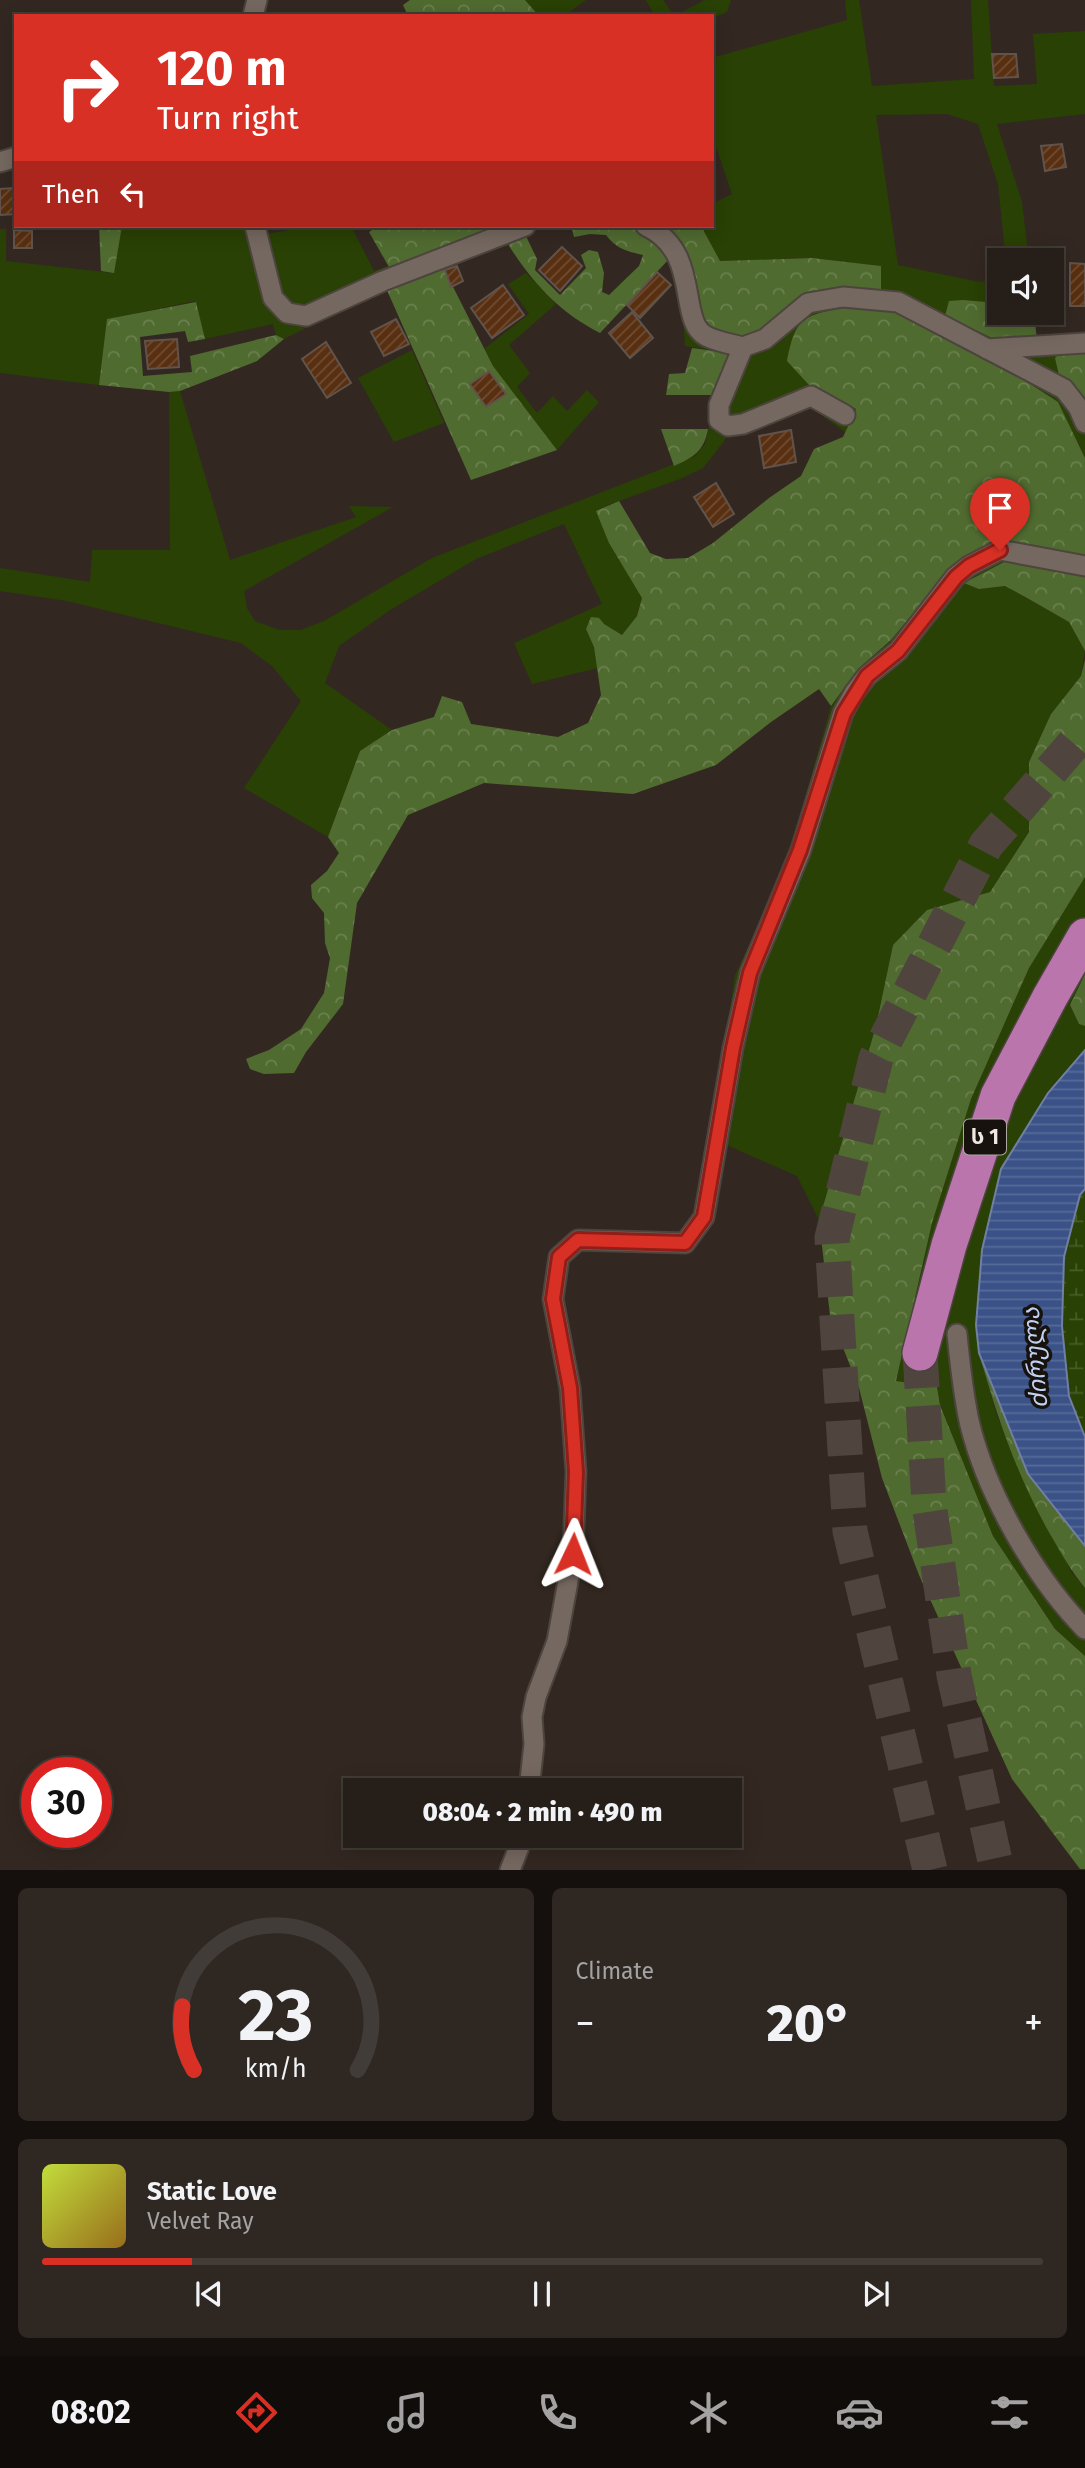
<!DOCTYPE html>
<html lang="en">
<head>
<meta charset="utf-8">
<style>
	body { margin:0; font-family:"Fira Sans","Noto Sans Georgian",sans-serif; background:#2e2722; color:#f1f3f6; height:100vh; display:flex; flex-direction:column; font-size:26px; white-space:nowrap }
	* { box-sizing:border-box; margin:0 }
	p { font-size:23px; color:#a4a2a2 }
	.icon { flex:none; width:38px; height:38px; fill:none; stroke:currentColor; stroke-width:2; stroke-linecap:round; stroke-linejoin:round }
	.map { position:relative; height:1870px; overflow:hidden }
	.drawer { display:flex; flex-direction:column; gap:18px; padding:18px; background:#15100e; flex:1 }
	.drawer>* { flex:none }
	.hud { position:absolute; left:14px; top:14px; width:700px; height:214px; border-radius:0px; box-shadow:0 4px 18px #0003,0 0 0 2px #423c38; background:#d93025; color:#fff; overflow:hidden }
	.buttons { position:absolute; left:987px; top:248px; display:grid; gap:14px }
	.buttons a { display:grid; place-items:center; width:77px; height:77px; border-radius:0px; background:#261e19; box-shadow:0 4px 18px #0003,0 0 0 2px #423c38; font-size:35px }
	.speed { position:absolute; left:21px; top:1757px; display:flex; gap:14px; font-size:35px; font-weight:700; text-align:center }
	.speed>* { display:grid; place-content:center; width:91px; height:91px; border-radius:50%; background:#261e19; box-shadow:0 4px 18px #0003,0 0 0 2px #423c38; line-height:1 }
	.speed .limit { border:10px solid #d22; background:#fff; color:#111 }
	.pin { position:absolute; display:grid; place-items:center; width:60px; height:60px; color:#fff; margin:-72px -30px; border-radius:50% 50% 50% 0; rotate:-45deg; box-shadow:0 0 7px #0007 }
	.pin .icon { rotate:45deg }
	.me { position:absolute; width:77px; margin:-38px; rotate:2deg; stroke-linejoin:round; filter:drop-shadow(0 0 5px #0008) }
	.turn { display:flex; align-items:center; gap:24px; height:147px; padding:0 28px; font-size:32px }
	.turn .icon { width:91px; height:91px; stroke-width:2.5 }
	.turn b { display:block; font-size:49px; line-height:60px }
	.then { display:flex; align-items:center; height:66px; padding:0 28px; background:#0003; gap:14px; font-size:26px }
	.big { font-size:52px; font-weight:800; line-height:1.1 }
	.drawer .card { flex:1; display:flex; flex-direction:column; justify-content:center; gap:10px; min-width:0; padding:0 24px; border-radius:10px; background:#2e2722 }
	.drawer .dial { align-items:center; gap:0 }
	.dial svg { height:182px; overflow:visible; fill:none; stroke:#423c38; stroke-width:7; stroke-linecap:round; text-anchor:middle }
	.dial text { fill:#f1f3f6; stroke:none }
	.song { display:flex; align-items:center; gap:21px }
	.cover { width:84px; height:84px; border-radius:10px; background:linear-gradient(135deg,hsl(70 70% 55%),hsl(40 70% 35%)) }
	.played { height:7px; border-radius:4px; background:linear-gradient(90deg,#d93025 15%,#423c38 15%) }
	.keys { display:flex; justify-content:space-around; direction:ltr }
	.heat { display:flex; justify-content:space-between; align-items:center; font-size:38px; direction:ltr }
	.drawer .tiles { flex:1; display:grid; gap:18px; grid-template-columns:1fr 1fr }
	.card:last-child { grid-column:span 2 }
	.trip { position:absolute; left:343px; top:1778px; width:399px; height:70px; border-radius:0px; background:#261e19; box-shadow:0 4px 18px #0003,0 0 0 2px #423c38; font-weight:800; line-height:70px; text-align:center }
	.tab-bar { display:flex; height:112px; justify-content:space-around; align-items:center; background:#0f0c0a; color:#a4a2a2 }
	.tab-bar .icon { width:49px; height:49px }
	.tab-bar .on { color:#d93025 }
	.tab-bar b { font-size:32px; color:#f1f3f6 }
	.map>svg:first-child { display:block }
</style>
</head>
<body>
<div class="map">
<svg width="1085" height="1870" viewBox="0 0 1085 1870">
	<defs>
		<pattern id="forest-crowns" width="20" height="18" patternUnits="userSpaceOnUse" patternTransform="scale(1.75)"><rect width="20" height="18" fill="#506b30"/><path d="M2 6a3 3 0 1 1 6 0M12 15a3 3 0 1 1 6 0" fill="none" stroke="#6a804e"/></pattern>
		<pattern id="wetland-marsh" width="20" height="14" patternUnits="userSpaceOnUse" patternTransform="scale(1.75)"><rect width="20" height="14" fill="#294104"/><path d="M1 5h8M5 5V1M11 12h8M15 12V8" fill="none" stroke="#485c28"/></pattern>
		<pattern id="water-rules" width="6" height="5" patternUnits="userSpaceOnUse" patternTransform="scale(1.75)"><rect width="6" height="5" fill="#3a5287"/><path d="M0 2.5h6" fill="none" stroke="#576b98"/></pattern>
		<pattern id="building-hatch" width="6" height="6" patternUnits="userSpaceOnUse" patternTransform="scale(1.75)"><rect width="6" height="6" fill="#582f10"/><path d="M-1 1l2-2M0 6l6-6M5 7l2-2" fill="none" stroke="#704d33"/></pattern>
	</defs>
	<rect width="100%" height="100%" fill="#332821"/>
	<g fill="#294104">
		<path d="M525,0H586L564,16H539Z"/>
		<path d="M646,0H663L674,16L705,0H731L727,12L712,18V16H655Z"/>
		<path d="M845,0H859L872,86L974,79L971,0H988L994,86L1037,84L1033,34L1085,31V114L997,124L1022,202L1029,261H1006L998,184L978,124L947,114L876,115L898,265L979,282L996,279L999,273V303L963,300L1001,342L1085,337L1078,392L1085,407V458L1078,442L1021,378L894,308L809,385L856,409L845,432L808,405L749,430L728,436L703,468L680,479L608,505L609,543L642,597L637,616L622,635L603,624L586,629L594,647L598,668L532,684L514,643L602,604L564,524L476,559L390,610L339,646L325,683L392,730L360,751L328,837L244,788L301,701L272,666L241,643L67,601L0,591V568L90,582L92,550H170L169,392L180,391L230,560L356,517L349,506L393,507L244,591L247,608L255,621L280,630H301L324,621L432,558L695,456L705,444L716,395L730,353L685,346C683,298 682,251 634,226H666C694,242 696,286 702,315L804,294L881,291L880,266L812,258L719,261L701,226H712V204L732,194L712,135V58L847,20Z"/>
		<path d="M122,226H263L265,234L316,226H351L374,271L502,226H544L524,232L444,269L386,288L284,339L276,335L273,324L205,339L195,301L108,319L99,385L0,373V229H6V261L113,273Z"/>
		<path d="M526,273L556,304L509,345L530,373L517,387L537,413L553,396L567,411L587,390L599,402L557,450L493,366L484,349L529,314L508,284Z"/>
		<path d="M412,350L444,423L394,442L358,378Z"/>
		<path d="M1021,543L1085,557V575L1006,561L979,589L1005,586L1069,622L1085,651L1081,676L1051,714L1029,762V832L990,892L927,910L893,945L876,1026L819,1220L797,1176L711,1138L735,975L777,885L801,812L831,706L858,669L891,640L947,572L981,547Z"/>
		<path d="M1085,877V974L1070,1005L1079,1024L1085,1026V1050L1048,1093L1001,1169L982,1250L976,1325L979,1353L997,1416L1072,1573L1085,1588V1656L1055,1629L993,1536L940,1404L937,1387L896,1381L932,1223L971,1099L1029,968Z"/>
	</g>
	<g fill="url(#forest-crowns)">
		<path d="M410,0H525L539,16H408L403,5Z"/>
		<path d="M99,226H122L114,273L101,271Z"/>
		<path d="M378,226H502L389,267L369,232Z"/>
		<path d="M571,226H634L649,234L669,259L600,333C557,311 531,281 506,241L524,232L537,259L535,270L560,295L586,268L581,255L589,250L598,252L604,273L602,292L609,295L639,266L643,255C626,251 617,249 606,235L590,234L574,237Z"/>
		<path d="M666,226H701L720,261L812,258L881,266V292L804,294L762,328L744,338L713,330L702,315L693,270L682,242Z"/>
		<path d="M444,269L493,366L557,450L471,480L386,288Z"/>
		<path d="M963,300L999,303V313H1034L1037,340L1001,342L945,316L949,301Z"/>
		<path d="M196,302L205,339L188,342L185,331L140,337L143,376L192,372L190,356L276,335L284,339L257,361L180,391L169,392L99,385L107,319Z"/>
		<path d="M843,307L893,308L1021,378L1058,402L1085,458V557L1021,543L981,547L947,572L891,640L858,669L831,706L819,689L771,722L716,765L633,794L484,783L408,815L357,903L343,1004L306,1052L294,1073L264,1074L250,1069L246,1059L269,1050L301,1029L324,993L330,958L325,943L324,913L312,898L311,885L327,871L339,853L328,837L360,751L392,730L434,717L442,696L462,702L471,724L558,737L588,723L601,695L594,647L586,629L591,617L599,618L604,624L622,635L637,616L642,598L609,543L596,511L619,501L650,553L666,559L688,558L713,543L769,498L801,476L814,449L843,437L856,409L809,385L787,361C796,317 802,317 843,307Z"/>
		<path d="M692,348L730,353L716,395H666L669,374L685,373Z"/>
		<path d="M1085,349V407L1078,392L1059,375L1055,358L1063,350Z"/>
		<path d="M661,429H708C704,451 694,457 674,466Z"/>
		<path d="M1006,561L1085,575V651L1069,622L1027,598L1005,586L979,589L964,583Z"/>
		<path d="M1085,660V877L1029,968L971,1099L932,1223L896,1381L937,1387L940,1405L993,1536L1055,1629L1085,1656V1869H1080L1012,1779L919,1575L882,1478L859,1388L830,1315L819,1220L876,1026L893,945L927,910L990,892L1029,832V762L1051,714L1081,676Z"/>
		<path d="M1085,974V1026L1079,1024L1070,1005Z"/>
		<path d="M979,1353L1028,1474L1085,1546V1588C1071,1571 1061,1553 1050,1534C1017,1476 997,1417 979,1353Z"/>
	</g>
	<path fill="url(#wetland-marsh)" d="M1085,1189V1437C1062,1398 1058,1303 1064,1258C1067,1237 1075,1216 1080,1195Z"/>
	<path fill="url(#water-rules)" stroke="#707fa3" stroke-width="2" d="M1085,1050V1189L1080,1195L1064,1257L1062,1326L1069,1396L1085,1437V1546L1028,1474L979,1353L976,1325L982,1250L1001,1169L1048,1093Z"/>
	<g fill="url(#building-hatch)" stroke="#60534c" stroke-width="2">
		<path d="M992,54H1016L1018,77L994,78Z"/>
		<path d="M1062,144L1066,167L1045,171L1041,146Z"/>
		<path d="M13,188L15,214L0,215V189Z"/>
		<path d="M14,230L32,231V248H14Z"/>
		<path d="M562,247L582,266L560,291L539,270Z"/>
		<path d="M1070,263L1085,264V306H1070Z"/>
		<path d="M457,266L463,281L451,287L445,270Z"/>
		<path d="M657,272L671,285L640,318L627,305Z"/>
		<path d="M503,285L524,315L492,338L471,308Z"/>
		<path d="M632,312L653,338L630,358L609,333Z"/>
		<path d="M396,319L409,344L384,356L371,332Z"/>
		<path d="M177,339L179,367L148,369L145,341Z"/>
		<path d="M326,342L351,383L327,398L302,359Z"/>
		<path d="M489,371L506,394L486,407L470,384Z"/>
		<path d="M791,430L796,462L764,468L759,436Z"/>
		<path d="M716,483L734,514L713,527L694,497Z"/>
	</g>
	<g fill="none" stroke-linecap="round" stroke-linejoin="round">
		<g stroke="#4f453e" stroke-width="35" stroke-dasharray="35 18" stroke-linecap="butt">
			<path d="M920,1353L929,1504L954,1675L997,1870"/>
			<path d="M930,1870L850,1531L832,1238L876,1058L986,845L1085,731"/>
		</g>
		<defs>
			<g id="street">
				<path d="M253,16L257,0"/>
				<path d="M0,162L16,157"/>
				<path d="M255,226L273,298L287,313L306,316L383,281L525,226"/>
				<path d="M646,226C702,252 677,321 706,336C717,342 732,344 743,347"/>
				<path d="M987,349L1085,343"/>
				<path d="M845,415L811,396L743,424L728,426L719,420V405L743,347L765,339L808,303L843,297L898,302L1064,389L1078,407L1085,423"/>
				<path d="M957,1334C960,1364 963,1395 970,1425C987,1494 1035,1578 1085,1629"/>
				<path d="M529,1790L534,1744L532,1717L536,1697L557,1641L573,1554L576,1472L570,1388L553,1299L559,1257L578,1240L685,1243L704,1217L733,1048L750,973L801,850L843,713L854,693L867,676L898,651L955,577L969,566L1000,550L1085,566"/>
				<path d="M510,1870L519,1847L521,1836"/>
			</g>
			<path id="highway" d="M920,1353L949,1245L998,1096L1050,997L1085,936"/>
		</defs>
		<use href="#street" stroke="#4d443e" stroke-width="23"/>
		<use href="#highway" stroke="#4d443e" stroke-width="38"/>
		<use href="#street" stroke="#756860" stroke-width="19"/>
		<use href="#highway" stroke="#bb75ad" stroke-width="35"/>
	</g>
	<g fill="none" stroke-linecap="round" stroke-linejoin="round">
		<defs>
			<path id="route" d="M573,1554L576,1472L570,1388L553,1299L559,1257L578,1240L685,1243L704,1217L733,1048L750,973L800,850L844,713L867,676L898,651L956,577L969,566L1000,550"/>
		</defs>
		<use href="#route" stroke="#8d1f18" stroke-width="18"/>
		<use href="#route" stroke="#d93025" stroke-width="12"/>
	</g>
	<g text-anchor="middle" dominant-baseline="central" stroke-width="7" stroke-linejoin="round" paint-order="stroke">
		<rect fill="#17120e" stroke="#aea8a3" stroke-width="2" x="964" y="1119.5" width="42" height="35" rx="5"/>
		<g font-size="21" font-weight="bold" fill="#efe8e3">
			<text x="985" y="1137">ს 1</text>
		</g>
		<g font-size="24" font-style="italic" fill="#c1d1f2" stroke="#17120e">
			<text transform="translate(1035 1358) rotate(-95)">ძირულა</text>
		</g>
	</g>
</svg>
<div class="buttons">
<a><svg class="icon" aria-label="sound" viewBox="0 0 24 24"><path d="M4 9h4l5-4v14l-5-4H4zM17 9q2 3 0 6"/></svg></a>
</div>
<div class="speed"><div class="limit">30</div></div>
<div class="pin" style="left:1000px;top:550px;background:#d93025"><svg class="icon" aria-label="arrive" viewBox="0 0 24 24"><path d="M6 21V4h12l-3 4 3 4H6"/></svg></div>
<svg class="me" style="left:573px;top:1554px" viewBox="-20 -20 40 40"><path d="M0-17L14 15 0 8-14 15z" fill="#d93025" stroke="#fff" stroke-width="4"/></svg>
<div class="trip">08:04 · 2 min · 490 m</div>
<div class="hud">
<div class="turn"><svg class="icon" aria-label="right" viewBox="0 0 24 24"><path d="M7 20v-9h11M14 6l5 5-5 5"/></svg><div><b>120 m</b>Turn right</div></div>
<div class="then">Then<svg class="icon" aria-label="left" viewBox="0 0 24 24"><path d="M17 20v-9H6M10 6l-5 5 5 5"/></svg></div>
</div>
</div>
<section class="drawer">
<div class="tiles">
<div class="card dial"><svg viewBox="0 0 100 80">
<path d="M14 69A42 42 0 1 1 86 69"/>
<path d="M14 69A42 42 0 0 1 9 41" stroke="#d93025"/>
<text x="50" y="56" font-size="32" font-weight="700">23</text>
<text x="50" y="72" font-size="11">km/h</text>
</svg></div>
<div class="card"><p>Climate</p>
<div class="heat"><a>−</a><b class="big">20°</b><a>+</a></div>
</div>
<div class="card">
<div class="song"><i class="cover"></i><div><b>Static Love</b><p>Velvet Ray</p></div></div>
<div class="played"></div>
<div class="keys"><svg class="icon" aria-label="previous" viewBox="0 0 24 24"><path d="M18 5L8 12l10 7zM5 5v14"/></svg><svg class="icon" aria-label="pause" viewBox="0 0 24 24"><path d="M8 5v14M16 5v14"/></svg><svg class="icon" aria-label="next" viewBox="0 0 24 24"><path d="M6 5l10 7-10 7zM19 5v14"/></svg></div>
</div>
</div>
</section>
<nav class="tab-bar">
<b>08:02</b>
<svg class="icon on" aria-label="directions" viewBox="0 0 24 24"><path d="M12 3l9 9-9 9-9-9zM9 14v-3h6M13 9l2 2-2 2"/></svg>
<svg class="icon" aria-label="music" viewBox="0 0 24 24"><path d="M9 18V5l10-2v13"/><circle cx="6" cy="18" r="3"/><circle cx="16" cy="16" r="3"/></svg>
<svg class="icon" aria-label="phone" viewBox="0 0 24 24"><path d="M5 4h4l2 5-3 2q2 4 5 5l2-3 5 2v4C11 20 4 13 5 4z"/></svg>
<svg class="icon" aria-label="climate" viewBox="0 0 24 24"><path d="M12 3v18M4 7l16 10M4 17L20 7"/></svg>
<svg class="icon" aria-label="car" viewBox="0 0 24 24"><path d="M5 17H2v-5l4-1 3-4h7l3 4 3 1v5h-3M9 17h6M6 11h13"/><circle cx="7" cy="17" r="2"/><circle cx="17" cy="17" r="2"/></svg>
<svg class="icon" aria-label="filters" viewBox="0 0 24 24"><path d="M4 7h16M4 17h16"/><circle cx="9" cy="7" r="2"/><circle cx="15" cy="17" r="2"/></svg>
</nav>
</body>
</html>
